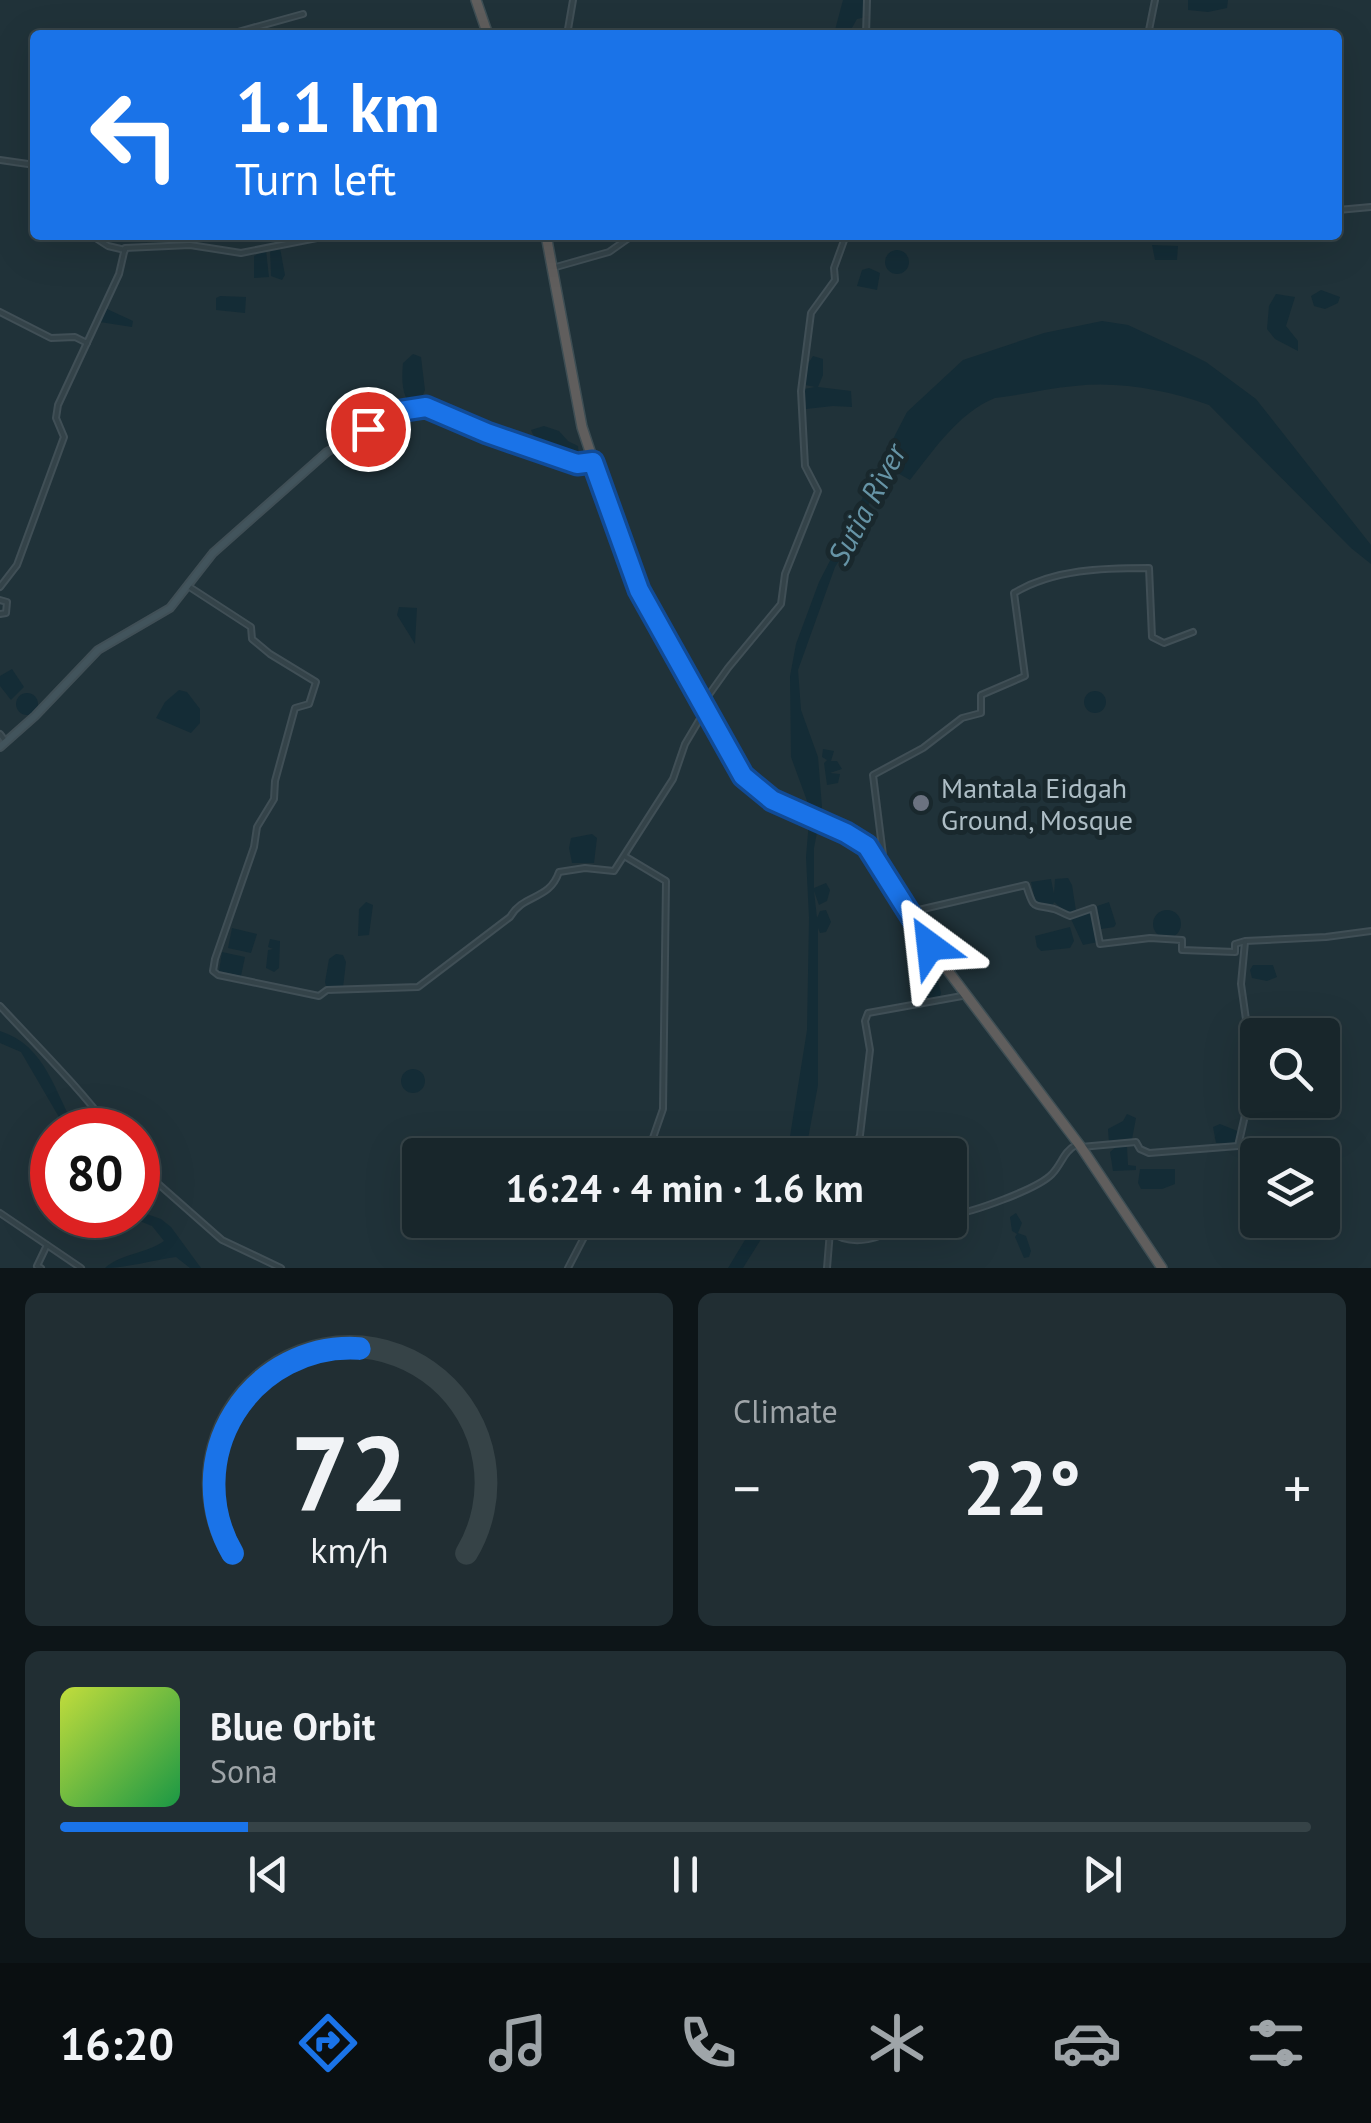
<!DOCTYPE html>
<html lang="en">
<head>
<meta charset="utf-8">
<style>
	body { margin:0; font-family:"PT Sans",sans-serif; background:#212e33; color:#f1f3f6; height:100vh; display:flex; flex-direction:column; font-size:38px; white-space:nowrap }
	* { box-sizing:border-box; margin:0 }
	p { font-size:32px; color:#9fa5a9 }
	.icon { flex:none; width:55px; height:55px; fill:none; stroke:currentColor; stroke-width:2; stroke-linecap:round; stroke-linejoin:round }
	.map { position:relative; height:1268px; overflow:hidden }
	.details { display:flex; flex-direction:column; gap:25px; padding:25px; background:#0d1518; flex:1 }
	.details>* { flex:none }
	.hud { position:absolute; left:30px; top:30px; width:1312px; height:210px; border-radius:10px; box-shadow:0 10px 40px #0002,0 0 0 2px #364347; background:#1a73e8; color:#fff; overflow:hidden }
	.fabs { position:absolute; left:1240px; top:1018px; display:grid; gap:20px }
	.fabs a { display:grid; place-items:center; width:100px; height:100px; border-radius:10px; background:#18262b; box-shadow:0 10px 40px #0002,0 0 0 2px #364347; font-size:50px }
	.speed { position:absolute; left:30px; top:1108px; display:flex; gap:20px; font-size:50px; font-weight:700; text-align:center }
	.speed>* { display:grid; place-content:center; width:130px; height:130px; border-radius:50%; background:#18262b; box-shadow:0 10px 40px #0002,0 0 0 2px #364347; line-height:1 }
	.speed .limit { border:15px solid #d22; background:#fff; color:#111 }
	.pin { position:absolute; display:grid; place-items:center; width:85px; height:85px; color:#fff; margin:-42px; border:5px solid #fff; border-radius:50%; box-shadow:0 2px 10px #0007 }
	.me { position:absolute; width:110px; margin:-55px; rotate:330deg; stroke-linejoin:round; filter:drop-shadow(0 0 8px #0008) }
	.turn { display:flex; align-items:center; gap:35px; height:210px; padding:0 40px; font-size:45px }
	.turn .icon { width:130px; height:130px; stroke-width:2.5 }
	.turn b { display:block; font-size:70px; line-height:85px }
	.big { font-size:75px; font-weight:700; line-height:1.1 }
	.details .widget { flex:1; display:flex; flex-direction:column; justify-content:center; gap:15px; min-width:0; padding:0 35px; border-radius:15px; background:#212e33 }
	.details .dial { align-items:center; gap:0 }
	.dial svg { height:260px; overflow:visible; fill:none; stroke:#364347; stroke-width:7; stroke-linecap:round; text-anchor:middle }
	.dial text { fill:#f1f3f6; stroke:none }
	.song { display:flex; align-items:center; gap:30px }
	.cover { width:120px; height:120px; border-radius:15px; background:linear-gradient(135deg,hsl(70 70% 55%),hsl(140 70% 35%)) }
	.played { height:10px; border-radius:5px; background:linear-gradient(90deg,#1a73e8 15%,#364347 15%) }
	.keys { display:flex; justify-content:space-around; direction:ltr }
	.heat { display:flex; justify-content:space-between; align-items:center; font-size:55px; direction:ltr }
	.details .tiles { flex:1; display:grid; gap:25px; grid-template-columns:1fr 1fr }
	.widget:last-child { grid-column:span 2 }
	.trip { position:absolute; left:402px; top:1138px; width:565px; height:100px; border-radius:10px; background:#18262b; box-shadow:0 10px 40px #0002,0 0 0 2px #364347; font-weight:700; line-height:100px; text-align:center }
	.tab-bar { display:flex; height:160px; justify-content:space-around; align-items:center; background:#0a0f11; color:#9fa5a9 }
	.tab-bar .icon { width:70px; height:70px }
	.tab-bar .selected { color:#1a73e8 }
	.tab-bar b { font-size:45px; color:#f1f3f6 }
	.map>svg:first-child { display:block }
</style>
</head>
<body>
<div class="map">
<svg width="1371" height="1268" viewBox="0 0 1371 1268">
	<rect width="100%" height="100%" fill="#203239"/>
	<g fill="#142c36">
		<path d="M843,0H863L866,17L857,19L848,35L835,30Z"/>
		<path d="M1188,0H1228L1227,8L1208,12L1188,10Z"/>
		<path d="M1152,245L1178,246L1177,260H1155Z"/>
		<path d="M280,248L285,275L282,280L271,276L270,249Z"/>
		<path d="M266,250L269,277L254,278V256Z"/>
		<circle cx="897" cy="262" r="12"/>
		<path d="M869,268L880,273L877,290L857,286L862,270Z"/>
		<path d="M1321,290L1340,297L1338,303L1325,309L1314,306L1311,296Z"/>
		<path d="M1276,294L1295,297L1286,326L1298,341V351L1275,339L1267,329L1269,306Z"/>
		<path d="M220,296L246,297L245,313L216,310V298Z"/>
		<path d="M107,309L133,321L132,327L100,322Z"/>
		<path d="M1102,321L1128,325L1186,352L1206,362L1256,399L1371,545V564L1351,548L1209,405C1166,390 1120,381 1075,386C1049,388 1022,395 995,398C958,413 934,450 910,480L887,467L877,483L859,530L835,567L798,670L801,710L818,757L822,807L814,848V888L826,883L830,890L827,901L819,905L814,891L817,918L820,911L826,910L831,922L826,932L820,933L818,928V1085L805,1155H787L807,1030L809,918L806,857L810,809L791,757L790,676L796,644L819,582L907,412L963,360L1044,333Z"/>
		<path d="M413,354L421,357L425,390L421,400L408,401C401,391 402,374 403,363Z"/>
		<path d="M813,356L823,359V375L818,387L851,391L852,407L833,406L806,409L804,389L815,387L805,385L807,365Z"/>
		<path d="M544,426L559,431L568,441L578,446L579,458C559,453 539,451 531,430Z"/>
		<path d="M399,607L417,608L415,644L397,615Z"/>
		<path d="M12,669L24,687L11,700L0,686V676Z"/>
		<path d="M179,690L187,692L200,709V723L191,733L156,718L165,702Z"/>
		<circle cx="1095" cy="702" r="11"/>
		<circle cx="27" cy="704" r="11"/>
		<path d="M823,749L834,751L831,761H837L842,769L830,773L840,774L838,783L827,785L824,763L827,760L822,757Z"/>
		<path d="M592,834L597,838L594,863H572L569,848L571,838Z"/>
		<path d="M1068,878L1072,885L1076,911L1067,913L1054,902L1052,907L1036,904L1031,882L1051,879L1054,894L1055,879Z"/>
		<path d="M366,902L373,905L369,935L358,936L359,909Z"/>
		<path d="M1109,902L1116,924L1114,927L1101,929L1097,906Z"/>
		<path d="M1092,909L1098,942L1083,945L1071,919Z"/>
		<circle cx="1167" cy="924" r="14"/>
		<path d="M1070,927L1074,941L1070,948L1041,951L1037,947L1035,936Z"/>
		<path d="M232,928L257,934L251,953L228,948Z"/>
		<path d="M270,939L280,941L279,968L274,972L266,968L268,950L273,949L268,947Z"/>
		<path d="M222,952L245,957L241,976L219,971Z"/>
		<path d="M336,954L343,955L346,962L343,988L326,986L325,982L329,959Z"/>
		<path d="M1253,965H1273L1277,977L1267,981L1252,978L1250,970Z"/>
		<path d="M928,974L937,977L941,993L939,1000L913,996L909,982Z"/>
		<path d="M0,1031C47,1046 54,1093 77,1130H68L63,1124L21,1052L0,1043Z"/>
		<circle cx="413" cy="1081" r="12"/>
		<path d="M1127,1114L1136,1118L1132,1139L1109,1143L1108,1129L1123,1121Z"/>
		<path d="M1220,1124L1240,1132L1234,1143H1216L1213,1127Z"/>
		<path d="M1116,1147H1127L1128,1165L1136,1166V1170L1113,1171L1110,1152Z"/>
		<path d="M1140,1169H1175V1184L1162,1189H1141L1138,1183Z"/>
		<path d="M138,1211L161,1219L171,1227L201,1268H190L176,1257C154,1260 126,1268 105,1268C122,1253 146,1254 164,1241L152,1226L125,1215H138Z"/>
		<path d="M1016,1213L1022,1223L1018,1233L1026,1236L1031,1251L1029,1257L1024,1258L1015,1237L1017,1234L1012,1231L1010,1217Z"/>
		<path d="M757,1220H773L743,1268H728Z"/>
	</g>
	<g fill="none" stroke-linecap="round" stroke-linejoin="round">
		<defs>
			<g id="minor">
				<path d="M227,35L303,14"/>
				<path d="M567,35L573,0"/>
				<path d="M866,35L867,0"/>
				<path d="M1148,35L1155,0"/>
				<path d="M0,160L35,165"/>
				<path d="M1338,210L1371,207"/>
				<path d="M91,235L108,246L125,250"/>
				<path d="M556,267L609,252L633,235"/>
				<path d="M0,312L51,338L75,337L87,343"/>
				<path d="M188,586L251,627L252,639L270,654L316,682L309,704L295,708L275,781L274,799L257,827L254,847L215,959L213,971L218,975L319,996L327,990L418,987L510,917C524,893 549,901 559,872L585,868L614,871L673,779L685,744L704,712"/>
				<path d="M0,587L17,565L64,437L56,418L58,405L119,274L125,248L190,245L241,253L332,235"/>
				<path d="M0,600L7,602L6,613L0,614"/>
				<path d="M703,703L728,668L781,604L785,574L818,491L805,466L801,391L811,313L835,280L834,268L846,235"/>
				<path d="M0,734L6,742"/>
				<path d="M626,857L666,881L663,1109L647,1155"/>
				<path d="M881,863L883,855L873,775L923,748L962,718L981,713V695L1025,676L1014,593C1054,569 1103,568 1149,568L1152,637L1164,643L1193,632"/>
				<path d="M910,912L1026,885C1034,910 1032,904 1054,909C1060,911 1064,914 1070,916L1093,908L1100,944L1150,938L1182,940V950L1235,952V944L1245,941L1326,937L1371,931"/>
				<path d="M0,1006C38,1047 77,1085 111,1130"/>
				<path d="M1081,1147L1136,1142L1140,1149L1149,1153L1238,1146L1254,1076L1241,984L1245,942"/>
				<path d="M841,1155L845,1147L856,1144L860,1135L870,1050L865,1021L868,1013L962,996"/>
				<path d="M138,1166L222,1240L281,1268"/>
				<path d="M0,1213L81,1268"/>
				<path d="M950,1215C971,1213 1038,1189 1052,1174C1062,1164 1063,1152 1076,1145"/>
				<path d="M830,1231L832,1220"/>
				<path d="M41,1268L37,1266L47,1245"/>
				<path d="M568,1268L593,1220"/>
				<path d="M827,1268L830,1231C857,1252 890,1232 918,1220"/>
			</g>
			<path id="secondary" d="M0,747L35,716L98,650L170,608L213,553L327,452L400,411L425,407L487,433L577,464L593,463"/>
			<g id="trunk">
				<path d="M476,0L488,35"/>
				<path d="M546,235L582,427L624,554L655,621L743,776L772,800L846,833L867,846L930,947L1081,1147L1162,1268"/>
			</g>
		</defs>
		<use href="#minor" stroke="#404f56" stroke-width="8"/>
		<use href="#secondary" stroke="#404f56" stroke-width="10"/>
		<use href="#trunk" stroke="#3e4e54" stroke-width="12"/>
		<use href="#minor" stroke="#344349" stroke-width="4"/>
		<use href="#secondary" stroke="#42545c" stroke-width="6"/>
		<use href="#trunk" stroke="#605e5d" stroke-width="9"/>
	</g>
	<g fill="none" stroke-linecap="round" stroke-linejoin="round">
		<defs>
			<path id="route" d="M368,429L400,411L426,407L487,433L577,464L593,462L639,590L743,776L772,800L846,833L867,846L930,946"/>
		</defs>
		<use href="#route" stroke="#114b97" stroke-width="25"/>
		<use href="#route" stroke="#1a73e8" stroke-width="18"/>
	</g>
	<circle fill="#6b7280" stroke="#19282d" stroke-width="4" cx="921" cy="803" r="10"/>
	<g text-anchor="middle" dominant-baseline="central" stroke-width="10" stroke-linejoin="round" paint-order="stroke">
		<g font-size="28" fill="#aebec6" stroke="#19282d" text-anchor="start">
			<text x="941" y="787">Mantala Eidgah<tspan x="941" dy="32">Ground, Mosque</tspan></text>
		</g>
		<g font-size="30" font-style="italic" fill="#6694a6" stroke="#19282d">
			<text transform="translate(866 504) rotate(-62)">Sutia River</text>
		</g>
	</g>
</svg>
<div class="fabs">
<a><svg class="icon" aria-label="search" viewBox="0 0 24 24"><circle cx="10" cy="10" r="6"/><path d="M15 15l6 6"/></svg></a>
<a><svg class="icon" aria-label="layers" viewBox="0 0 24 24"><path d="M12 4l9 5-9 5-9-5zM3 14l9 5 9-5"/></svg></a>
</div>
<div class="speed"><div class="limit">80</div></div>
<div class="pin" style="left:368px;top:429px;background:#d93025"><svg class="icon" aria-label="arrive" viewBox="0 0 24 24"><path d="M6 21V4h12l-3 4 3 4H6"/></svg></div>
<svg class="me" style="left:930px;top:946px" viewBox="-20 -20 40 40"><path d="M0-17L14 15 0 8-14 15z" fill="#1a73e8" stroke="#fff" stroke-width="4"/></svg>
<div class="trip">16:24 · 4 min · 1.6 km</div>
<div class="hud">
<div class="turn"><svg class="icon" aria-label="left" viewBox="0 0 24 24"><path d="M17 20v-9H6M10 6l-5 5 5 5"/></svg><div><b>1.1 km</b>Turn left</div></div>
</div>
</div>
<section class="details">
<div class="tiles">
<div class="widget dial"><svg viewBox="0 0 100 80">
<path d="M14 69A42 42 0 1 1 86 69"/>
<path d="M14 69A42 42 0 0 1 53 6" stroke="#1a73e8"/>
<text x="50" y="56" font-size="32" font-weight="700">72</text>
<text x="50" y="72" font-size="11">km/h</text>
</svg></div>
<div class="widget"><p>Climate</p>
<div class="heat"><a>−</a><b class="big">22°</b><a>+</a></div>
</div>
<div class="widget">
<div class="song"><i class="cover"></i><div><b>Blue Orbit</b><p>Sona</p></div></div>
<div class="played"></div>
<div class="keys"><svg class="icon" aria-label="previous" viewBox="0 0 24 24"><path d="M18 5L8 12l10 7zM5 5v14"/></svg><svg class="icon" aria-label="pause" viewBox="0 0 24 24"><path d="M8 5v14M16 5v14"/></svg><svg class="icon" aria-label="next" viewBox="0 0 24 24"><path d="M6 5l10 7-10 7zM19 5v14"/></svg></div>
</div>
</div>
</section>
<nav class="tab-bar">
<b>16:20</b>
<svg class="icon selected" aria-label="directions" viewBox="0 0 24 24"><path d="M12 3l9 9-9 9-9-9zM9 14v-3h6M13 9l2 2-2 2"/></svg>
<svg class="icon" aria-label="music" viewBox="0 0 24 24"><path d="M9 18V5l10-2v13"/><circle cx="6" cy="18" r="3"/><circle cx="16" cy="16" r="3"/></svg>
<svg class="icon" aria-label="phone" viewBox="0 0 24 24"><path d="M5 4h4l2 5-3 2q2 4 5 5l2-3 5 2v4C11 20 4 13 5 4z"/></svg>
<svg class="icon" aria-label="climate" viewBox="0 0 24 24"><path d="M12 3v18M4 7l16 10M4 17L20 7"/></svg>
<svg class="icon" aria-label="car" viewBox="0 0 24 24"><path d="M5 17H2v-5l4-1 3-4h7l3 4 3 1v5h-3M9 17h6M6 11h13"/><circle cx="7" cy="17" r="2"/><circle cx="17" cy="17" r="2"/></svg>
<svg class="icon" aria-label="filters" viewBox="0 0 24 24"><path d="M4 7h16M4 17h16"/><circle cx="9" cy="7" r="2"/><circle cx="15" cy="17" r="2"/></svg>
</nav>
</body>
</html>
